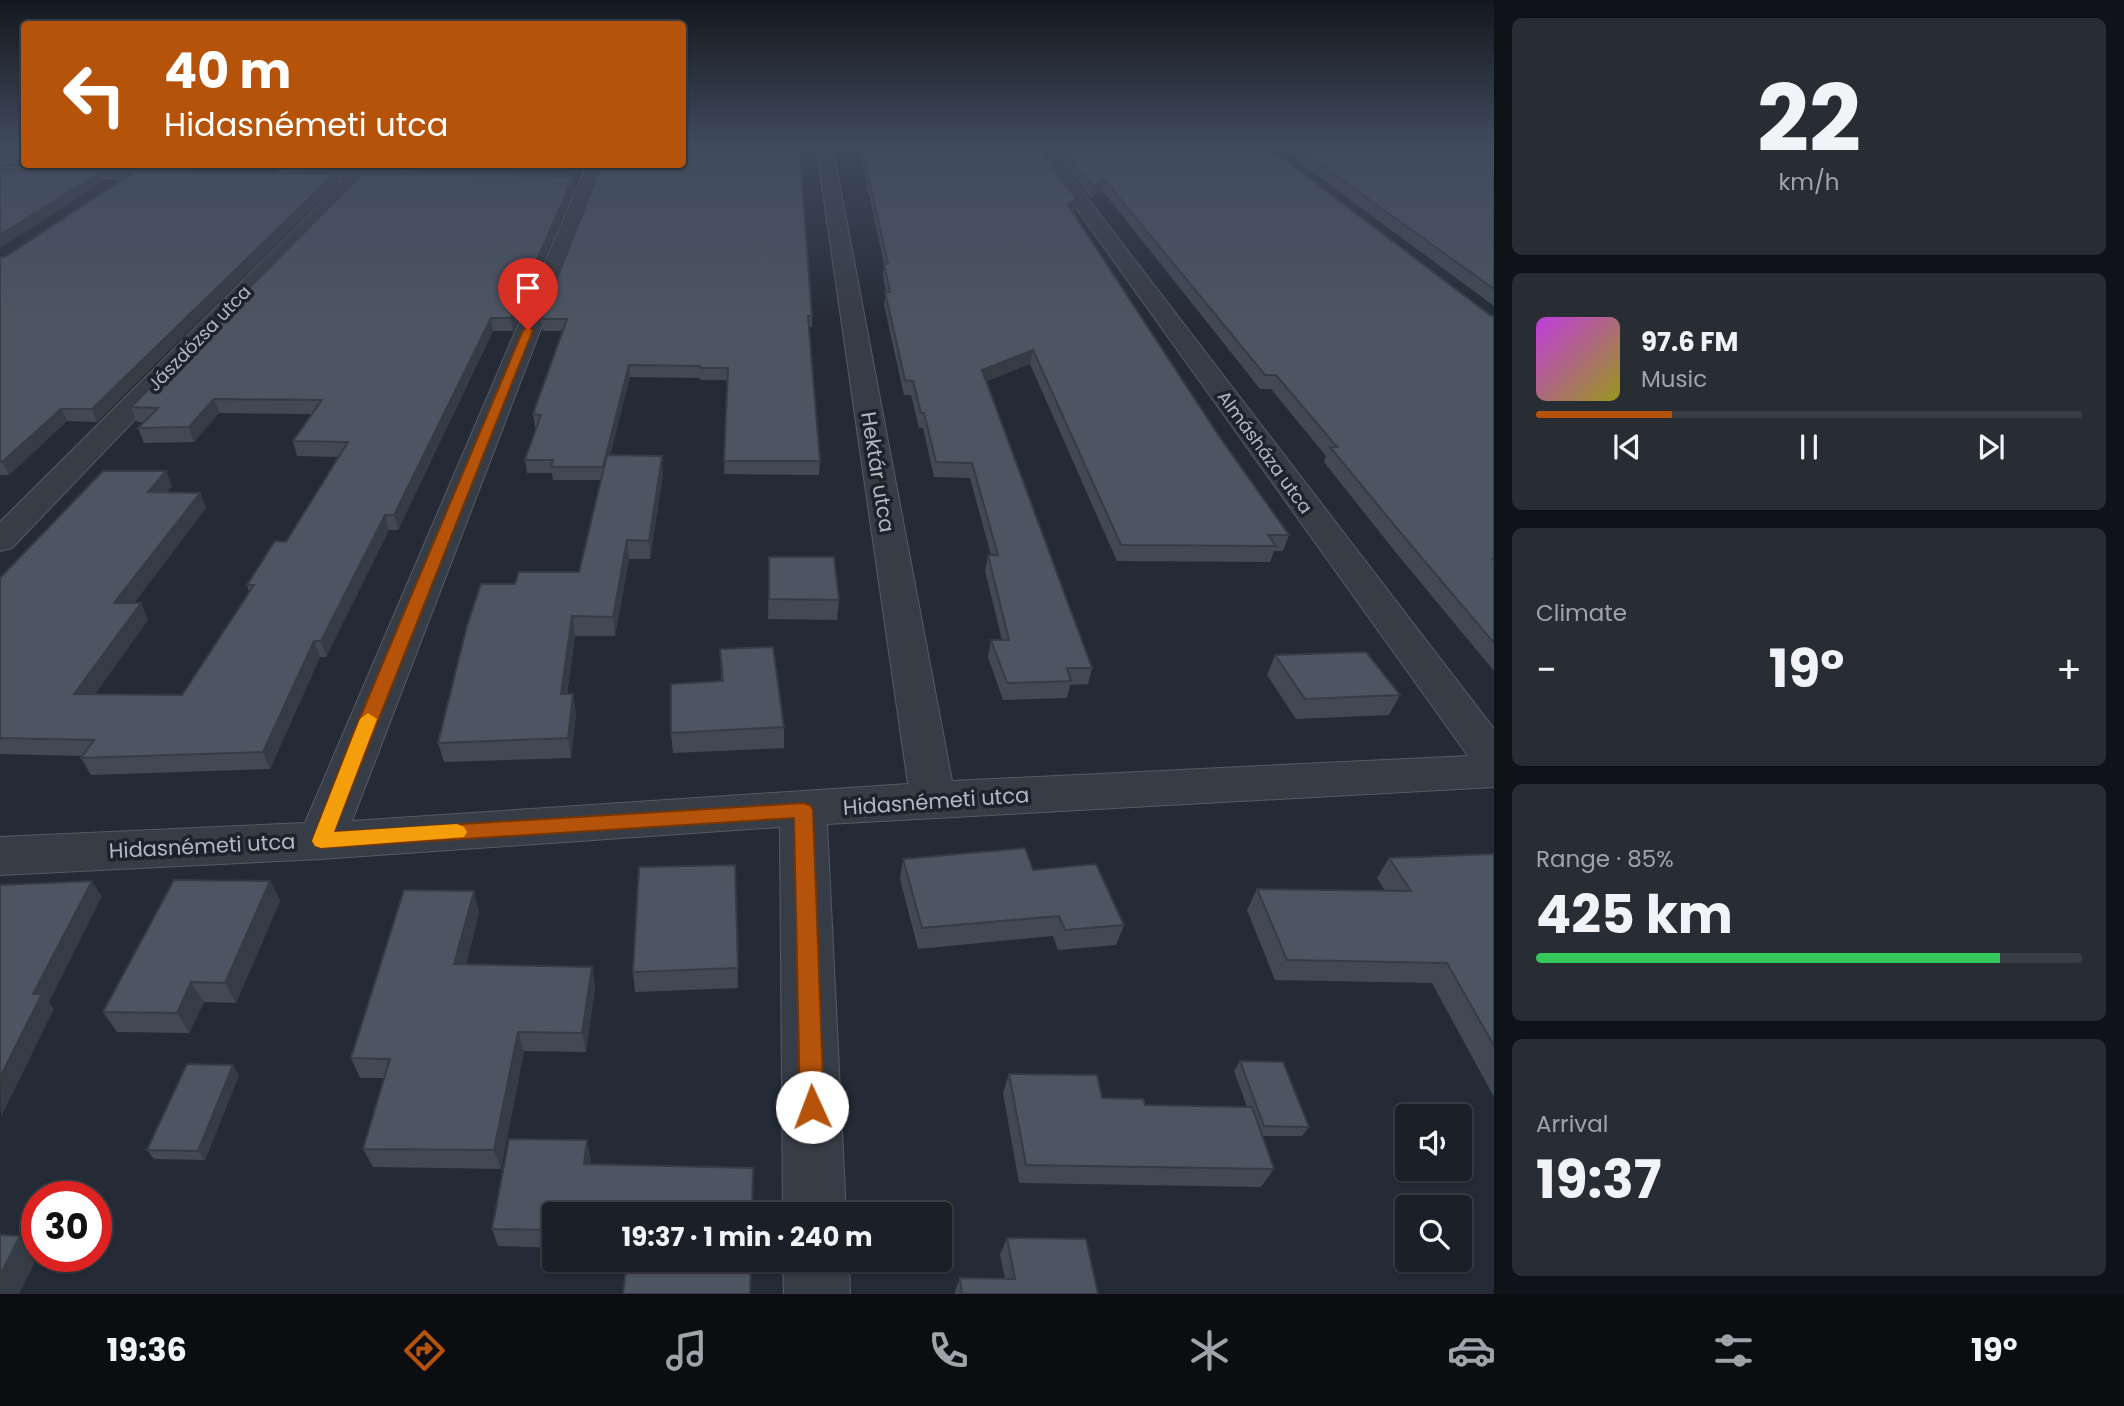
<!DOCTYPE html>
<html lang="en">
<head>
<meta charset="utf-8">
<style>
	body { margin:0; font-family:Poppins,sans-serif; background:#282d34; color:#f1f3f6; height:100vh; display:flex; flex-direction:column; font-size:26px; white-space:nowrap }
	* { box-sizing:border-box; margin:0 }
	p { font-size:23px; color:#a0a3a8 }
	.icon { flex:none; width:38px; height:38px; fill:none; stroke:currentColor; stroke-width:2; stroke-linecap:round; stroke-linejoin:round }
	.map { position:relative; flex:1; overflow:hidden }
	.details { display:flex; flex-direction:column; gap:18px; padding:18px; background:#0f1216; width:630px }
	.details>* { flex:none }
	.guide { position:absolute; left:21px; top:21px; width:665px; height:147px; border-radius:7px; box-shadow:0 2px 5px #0004,0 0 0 2px #393e45; background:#b45309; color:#fff; overflow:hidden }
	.fabs { position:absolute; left:1395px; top:1104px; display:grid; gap:14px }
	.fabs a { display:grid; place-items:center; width:77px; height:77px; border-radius:7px; background:#1b2028; box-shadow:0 2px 5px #0004,0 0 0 2px #393e45; font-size:35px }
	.speed { position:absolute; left:21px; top:1181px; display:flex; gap:14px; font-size:35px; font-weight:700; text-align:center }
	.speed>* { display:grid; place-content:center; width:91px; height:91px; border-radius:50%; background:#1b2028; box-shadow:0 2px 5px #0004,0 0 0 2px #393e45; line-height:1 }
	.speed .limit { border:10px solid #d22; background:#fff; color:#111 }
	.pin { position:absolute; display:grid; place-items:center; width:60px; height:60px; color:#fff; margin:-72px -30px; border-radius:50% 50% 50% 0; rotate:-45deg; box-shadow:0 0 7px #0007 }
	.pin .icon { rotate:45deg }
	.me { position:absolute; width:77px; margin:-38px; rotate:358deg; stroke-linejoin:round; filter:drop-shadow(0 0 5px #0008) }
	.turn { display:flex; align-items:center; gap:24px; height:147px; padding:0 28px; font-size:32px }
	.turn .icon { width:91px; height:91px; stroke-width:2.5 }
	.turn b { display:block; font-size:49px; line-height:60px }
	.big { font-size:52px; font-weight:700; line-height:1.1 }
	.details .widget { flex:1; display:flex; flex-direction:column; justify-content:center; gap:10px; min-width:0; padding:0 24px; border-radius:10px; background:#282d34 }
	.details .dial { align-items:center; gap:0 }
	.dial b { font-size:91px; line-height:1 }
	.song { display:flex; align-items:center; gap:21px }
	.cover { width:84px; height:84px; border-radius:10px; background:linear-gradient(135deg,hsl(290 70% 55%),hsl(60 70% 35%)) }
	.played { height:7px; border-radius:4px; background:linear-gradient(90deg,#b45309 25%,#393e45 25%) }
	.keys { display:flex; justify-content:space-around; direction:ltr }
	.heat { display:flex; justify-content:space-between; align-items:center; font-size:38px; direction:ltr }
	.charge { height:10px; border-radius:5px; background:linear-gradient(90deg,#34c759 85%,#393e45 0) }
	.trip { position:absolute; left:542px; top:1202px; width:410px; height:70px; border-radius:7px; background:#1b2028; box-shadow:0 2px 5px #0004,0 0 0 2px #393e45; font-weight:700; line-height:70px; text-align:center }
	.dock { display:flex; height:112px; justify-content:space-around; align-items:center; background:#0b0d10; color:#a0a3a8 }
	.dock .icon { width:49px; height:49px }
	.dock .selected { color:#b45309 }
	.dock b { font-size:32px; color:#f1f3f6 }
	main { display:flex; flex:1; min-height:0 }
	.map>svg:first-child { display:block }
</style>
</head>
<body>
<main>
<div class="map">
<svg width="1494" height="1294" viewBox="0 0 1494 1294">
	<rect width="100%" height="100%" fill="#242b36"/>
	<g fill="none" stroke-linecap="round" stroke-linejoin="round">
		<defs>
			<g id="street">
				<path d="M816,144H832L952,781L1468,756L1030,144H1046L1494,729V787L827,824L846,1214H783L780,827L321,859L0,875V837L305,823L587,164H604L352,821L908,784Z"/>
				<path d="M360,164H376L374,170L413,171L422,176L413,181H363L12,548L0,551V522L343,181L284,180L278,179L275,175L278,171L354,170Z"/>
				<path d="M0,167L185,169L194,174L185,179L0,177Z"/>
				<path d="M783,1260H849L850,1294H784Z"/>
			</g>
		</defs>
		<use href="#street" stroke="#555b65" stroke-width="2"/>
		<use href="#street" fill="#373d47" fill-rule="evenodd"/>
	</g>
	<g fill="#424954">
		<rect x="0" y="144" width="24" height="20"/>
		<path d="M858,144H1036L1074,210L1072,211L1219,436L1289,535L1283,551H1274L1270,562L1117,561L1030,364L987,381L1092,668L1088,684L1070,685L1067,698L1003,700L988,657L991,640H1002L985,571L988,555H991L970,478L934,477L923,428H919L911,395H904L884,305L886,292L883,276L884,264Z"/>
		<path d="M1048,144H1264L1490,315L1494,316V671L1397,554L1324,462L1326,456L1271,389H1260L1102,190L1091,198Z"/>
		<path d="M1275,144H1494V306Z"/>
		<path d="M182,164H356L352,168Z"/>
		<path d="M376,164H584L581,171L377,168Z"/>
		<path d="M574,176L575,187L513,331H493L398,530H389L326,657H320L270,769L91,775L81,758L83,756L0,754V578L172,486L167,492L200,493L206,508L134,603H141L148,620L95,694L182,695L249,592L247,585L286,542L339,457L297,456L293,441L312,414L219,413L194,442L144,443L138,428L144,422H137L131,407Z"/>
		<path d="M337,184L97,422L67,421L9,475H0V257Z"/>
		<path d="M812,316V327H809L820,461L819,475L724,474L728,380H700V378L630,377L610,455L663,474L650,559H629L615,636H575L567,694H573L576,714L571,758L444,762L438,743L515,584L579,572L601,480H553L552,473H527L525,460L537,427H535L533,414L563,331H543L541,319Z"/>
		<path d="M769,557L839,600L837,620L768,619Z"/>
		<path d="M720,649L784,727V748L673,753L671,733L721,681Z"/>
		<path d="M1275,655L1400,695L1389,715L1296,719L1267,675Z"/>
		<path d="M1494,854V1097L1432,983L1275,980L1247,910L1257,889L1385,891L1377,878L1389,858Z"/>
		<path d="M903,859L1033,870L1124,925L1116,945L1058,950L1053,936L918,949L900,879Z"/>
		<path d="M735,865L738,988L635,992L633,972Z"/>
		<path d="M270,881L280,901L236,1003L204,1002L189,1033L117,1032L103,1012Z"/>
		<path d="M479,912L466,964L592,967L595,987L586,1052L524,1051L501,1169L373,1167L363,1149L384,1078H360L351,1058Z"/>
		<path d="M1240,1061L1309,1127L1302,1136H1262L1274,1169L1261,1187L1019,1183L1003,1093L1009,1074L1102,1098L1145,1105L1247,1107L1234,1071Z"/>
		<path d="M239,1075L205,1160L154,1159L147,1150Z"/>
		<path d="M591,1159L590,1164L555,1214V1248L498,1246L492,1229Z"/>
		<path d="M1007,1238L1098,1294L1005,1279L1000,1255Z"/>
		<path d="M960,1278L962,1294H954Z"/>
	</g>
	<g fill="#363c45">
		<path d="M101,172L104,181L0,248V235Z"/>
		<path d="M334,174L337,184L97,422L92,409Z"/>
		<path d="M574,176L575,187L513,331L511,318Z"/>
		<path d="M1104,179L1102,190L1091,198L1093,187Z"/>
		<path d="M1076,199L1074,210L1066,216L1068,205Z"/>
		<path d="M491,318L493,331L398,530L394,515Z"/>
		<path d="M1033,350L1030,364L980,384L982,370Z"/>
		<path d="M629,365L630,377L604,480L603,467Z"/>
		<path d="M214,399L219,413L194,442L189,427Z"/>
		<path d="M61,409L67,421L9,475L2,462Z"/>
		<path d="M662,456L663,474L650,559L649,541Z"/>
		<path d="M166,471L172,486L155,508L148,492Z"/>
		<path d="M200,493L206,508L122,619L114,603Z"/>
		<path d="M385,515L389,530L326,657L321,641Z"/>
		<path d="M627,540L629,559L615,636L613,617Z"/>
		<path d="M141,603L148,620L83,710L74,694Z"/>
		<path d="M572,616L575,636L564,714L561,694Z"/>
		<path d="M314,641L320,657L270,769L263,752Z"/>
		<path d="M573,694L576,714L571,758L568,738Z"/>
		<path d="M92,881L102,896L49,1002L54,1009L1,1117L0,1077L33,994Z"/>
		<path d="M270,881L280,901L236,1003L225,983Z"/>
		<path d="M474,891L479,912L461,984L454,964Z"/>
		<path d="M592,967L595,987L586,1052L582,1033Z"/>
		<path d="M191,982L204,1002L189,1033L177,1013Z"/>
		<path d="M518,1032L524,1051L501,1169L494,1150Z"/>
		<path d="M233,1065L239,1075L205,1160L198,1151Z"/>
		<path d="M587,1140L591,1159L588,1182L584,1164Z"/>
		<path d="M20,1236L37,1251L38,1256L19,1294H0V1275Z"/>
	</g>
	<g fill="#4d5562" stroke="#363c45" stroke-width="2">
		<rect x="0" y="144" width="24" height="11"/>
		<path d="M682,144H799L812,316H808L820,461H724L728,368H700V366L629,365L603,467H551L553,460H525L541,415L533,414L567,319H541L602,164H682Z"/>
		<path d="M861,144H1036L1076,199L1068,205L1219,436L1289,535H1268L1276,546L1121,545L1033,350L982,370L1092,668H1067L1071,681L1007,683L991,640H1009L988,555H998L972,463L936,462L924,413H921L913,381L905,380L885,292H890L884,264H888Z"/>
		<path d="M1057,144H1264L1490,315L1494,316V559H1493L1494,561V643L1405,538L1330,447H1337L1276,375H1265L1104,179L1093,187Z"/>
		<path d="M1292,144H1494V289Z"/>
		<path d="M0,170L101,172L0,235Z"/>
		<path d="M134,172L334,174L92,409H61L2,462H0V257H5Z"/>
		<path d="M362,174L574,176L511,318H491L394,515H385L321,641H314L263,752L81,758L94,740L0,738V578L103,471H166L148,492L200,493L114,603H141L74,694L182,695L254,585H247L275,541L286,542L348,442L293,441L322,400L214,399L189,427L138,428L158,408L131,407Z"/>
		<path d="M607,455L662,456L649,541L627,540L613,617L572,616L561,694H573L568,738L438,743L467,626L481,584H515L519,572H579Z"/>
		<path d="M769,557H834L839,600L769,599Z"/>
		<path d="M773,647L784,727L671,733V684L723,681L720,649Z"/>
		<path d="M1366,652L1400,695L1305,699L1275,655Z"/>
		<path d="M1025,848L1033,870L1096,864L1124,925L1065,930L1059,916L922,928L903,859Z"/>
		<path d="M1494,854V1046L1447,963L1287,960L1257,889L1411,891L1389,858Z"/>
		<path d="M735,865L738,968L633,972L639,867Z"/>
		<path d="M174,880L270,881L225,983L191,982L177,1013L103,1012Z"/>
		<path d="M92,881L33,994H42L0,1077V885Z"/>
		<path d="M404,890L474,891L454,964L592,967L582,1033L518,1032L494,1150L363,1149L390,1059L351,1058Z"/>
		<path d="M1240,1061L1283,1062L1309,1127L1264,1126Z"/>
		<path d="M187,1064L233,1065L198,1151L147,1150Z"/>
		<path d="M1009,1074L1097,1075L1102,1098L1143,1099L1145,1105L1252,1107L1274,1169L1026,1165Z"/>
		<path d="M509,1139L587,1140L584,1164L753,1168L752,1214H555V1230L492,1229Z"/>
		<path d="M0,1235L20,1236L0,1275Z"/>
		<path d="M1007,1238L1086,1239L1098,1294H962L960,1278L1015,1279Z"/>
		<path d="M627,1260H751L750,1294H623Z"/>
	</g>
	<linearGradient id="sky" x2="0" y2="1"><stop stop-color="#14181e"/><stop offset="0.44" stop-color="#3f4a5d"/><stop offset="1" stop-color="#3f4a5d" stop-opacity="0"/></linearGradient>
	<rect width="1494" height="325" fill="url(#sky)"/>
	<path fill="#b45309" stroke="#753606" stroke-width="2" d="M528,327L533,330L334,832L803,803L810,805L813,810L824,1107L820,1115L812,1118L803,1115L800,1107L794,818L321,848L315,846L312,841L353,734L523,330Z"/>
	<path fill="#f59e0b" d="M368,713L377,719L334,832L457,824L464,827L467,832L464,837L321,848L315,846L312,841L360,719Z"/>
	<g text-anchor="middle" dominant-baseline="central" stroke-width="7" stroke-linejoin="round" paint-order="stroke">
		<g font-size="18" fill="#b2b8c3" stroke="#1d222c">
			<text transform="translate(199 338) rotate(-46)">Jászdózsa utca</text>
			<text transform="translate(1265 452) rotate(54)">Almásháza utca</text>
		</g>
		<g font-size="21" fill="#b2b8c3" stroke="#1d222c">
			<text transform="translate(878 472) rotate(81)">Hektár utca</text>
			<text transform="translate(936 801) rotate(-4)">Hidasnémeti utca</text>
			<text transform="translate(202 846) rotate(-3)">Hidasnémeti utca</text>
		</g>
	</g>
</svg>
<div class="fabs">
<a><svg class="icon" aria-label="sound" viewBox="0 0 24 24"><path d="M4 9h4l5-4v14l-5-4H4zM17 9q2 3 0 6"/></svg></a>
<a><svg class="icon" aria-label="search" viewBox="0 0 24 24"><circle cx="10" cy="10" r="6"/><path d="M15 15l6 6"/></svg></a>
</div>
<div class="speed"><div class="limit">30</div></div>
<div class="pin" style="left:528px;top:330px;background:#d93025"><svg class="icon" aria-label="arrive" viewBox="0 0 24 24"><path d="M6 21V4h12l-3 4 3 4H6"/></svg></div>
<svg class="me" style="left:812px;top:1107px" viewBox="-20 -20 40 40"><circle r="19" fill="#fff"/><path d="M0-13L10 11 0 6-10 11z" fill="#b45309"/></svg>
<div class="trip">19:37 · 1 min · 240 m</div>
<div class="guide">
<div class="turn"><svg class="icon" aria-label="left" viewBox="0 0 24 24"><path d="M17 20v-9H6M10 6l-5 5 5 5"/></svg><div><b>40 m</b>Hidasnémeti utca</div></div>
</div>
</div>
<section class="details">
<div class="widget dial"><b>22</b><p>km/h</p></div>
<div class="widget">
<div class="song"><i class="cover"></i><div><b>97.6 FM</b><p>Music</p></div></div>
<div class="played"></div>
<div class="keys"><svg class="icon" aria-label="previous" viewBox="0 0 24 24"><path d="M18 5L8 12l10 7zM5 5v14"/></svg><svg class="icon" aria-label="pause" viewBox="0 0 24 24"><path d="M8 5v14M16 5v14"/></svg><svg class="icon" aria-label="next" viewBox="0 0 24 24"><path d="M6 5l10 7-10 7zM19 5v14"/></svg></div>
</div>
<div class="widget"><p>Climate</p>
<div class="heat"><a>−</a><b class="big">19°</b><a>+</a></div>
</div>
<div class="widget"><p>Range · 85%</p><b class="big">425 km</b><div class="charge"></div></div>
<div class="widget"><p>Arrival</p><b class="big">19:37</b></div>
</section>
</main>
<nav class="dock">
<b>19:36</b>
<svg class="icon selected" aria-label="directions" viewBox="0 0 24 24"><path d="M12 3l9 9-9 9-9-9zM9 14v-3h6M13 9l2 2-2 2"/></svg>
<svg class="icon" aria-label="music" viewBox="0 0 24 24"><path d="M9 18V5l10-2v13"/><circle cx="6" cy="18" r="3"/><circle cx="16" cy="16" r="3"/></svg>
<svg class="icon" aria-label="phone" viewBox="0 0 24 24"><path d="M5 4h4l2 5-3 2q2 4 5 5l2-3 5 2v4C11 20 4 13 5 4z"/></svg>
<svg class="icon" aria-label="climate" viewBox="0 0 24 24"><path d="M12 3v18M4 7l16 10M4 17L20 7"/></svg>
<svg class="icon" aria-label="car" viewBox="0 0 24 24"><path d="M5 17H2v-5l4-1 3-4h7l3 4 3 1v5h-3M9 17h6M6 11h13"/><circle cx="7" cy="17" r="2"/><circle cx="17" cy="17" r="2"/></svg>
<svg class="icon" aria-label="filters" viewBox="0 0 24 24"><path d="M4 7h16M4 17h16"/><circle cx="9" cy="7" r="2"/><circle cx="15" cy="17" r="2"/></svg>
<b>19°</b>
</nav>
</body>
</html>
